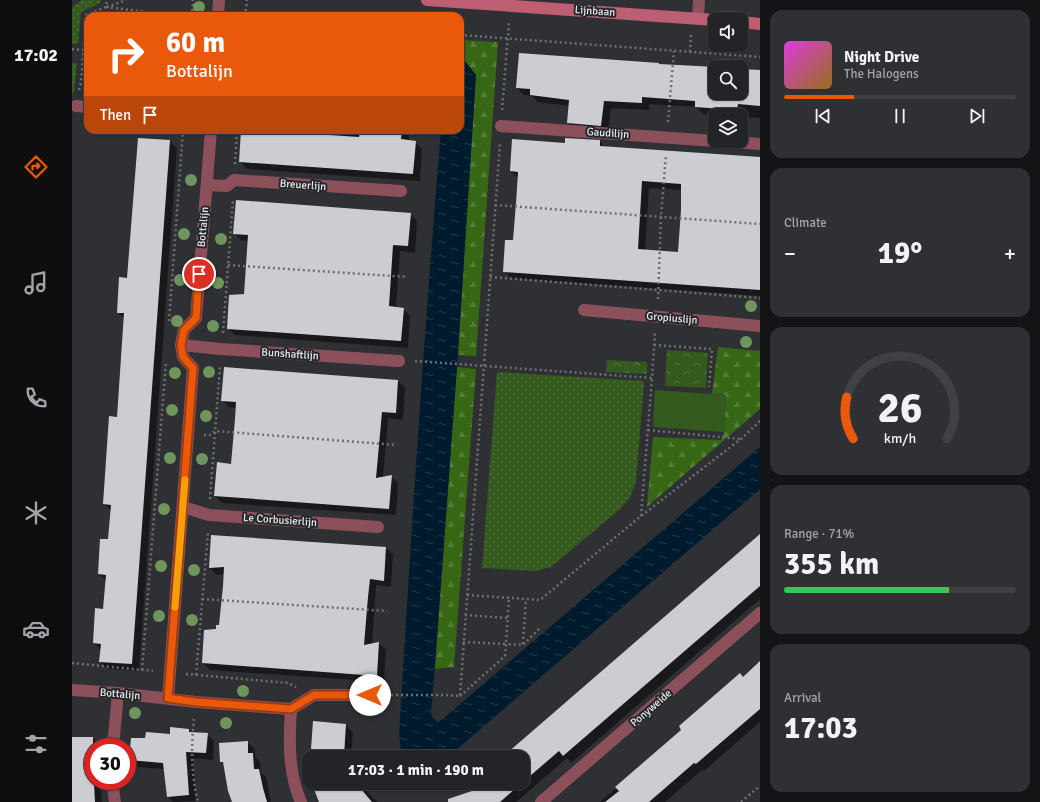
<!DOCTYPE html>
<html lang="en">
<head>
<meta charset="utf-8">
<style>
	body { margin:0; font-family:Signika,sans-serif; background:#2f3033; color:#f1f3f6; height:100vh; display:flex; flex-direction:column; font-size:15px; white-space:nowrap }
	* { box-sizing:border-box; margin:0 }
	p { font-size:13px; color:#a3a4a7 }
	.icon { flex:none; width:22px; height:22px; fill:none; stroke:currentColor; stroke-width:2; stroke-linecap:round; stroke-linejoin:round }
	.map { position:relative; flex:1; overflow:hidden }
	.sheet { display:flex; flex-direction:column; gap:10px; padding:10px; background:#131415; width:280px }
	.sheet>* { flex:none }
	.guide { position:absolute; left:12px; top:12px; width:380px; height:122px; border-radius:12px; box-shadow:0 1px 3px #0004,0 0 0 1px #404144; background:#ea580c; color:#fff; overflow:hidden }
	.tools { position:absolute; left:636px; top:12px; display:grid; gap:8px }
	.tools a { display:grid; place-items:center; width:40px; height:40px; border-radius:8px; background:#232427; box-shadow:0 1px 3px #0004,0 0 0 1px #404144; font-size:20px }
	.speed { position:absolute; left:12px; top:738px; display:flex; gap:8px; font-size:20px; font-weight:700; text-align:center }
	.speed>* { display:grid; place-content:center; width:52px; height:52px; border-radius:50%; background:#232427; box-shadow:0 1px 3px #0004,0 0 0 1px #404144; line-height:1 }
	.speed .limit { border:6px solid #d22; background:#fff; color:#111 }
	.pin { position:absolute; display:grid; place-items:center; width:34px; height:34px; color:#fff; margin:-17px; border:2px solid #fff; border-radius:50%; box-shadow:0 1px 4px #0007 }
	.me { position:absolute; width:44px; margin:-22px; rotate:270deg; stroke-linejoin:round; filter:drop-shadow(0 0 3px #0008) }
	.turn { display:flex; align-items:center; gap:14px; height:84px; padding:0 16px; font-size:18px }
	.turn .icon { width:52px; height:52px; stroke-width:2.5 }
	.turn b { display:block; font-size:28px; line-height:34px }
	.then { display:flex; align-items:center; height:38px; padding:0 16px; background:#0003; gap:8px; font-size:15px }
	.big { font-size:30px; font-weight:700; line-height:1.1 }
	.sheet .card { flex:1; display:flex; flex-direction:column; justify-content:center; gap:6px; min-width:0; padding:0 14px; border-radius:12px; background:#2f3033 }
	.sheet .dial { align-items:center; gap:0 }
	.dial svg { height:104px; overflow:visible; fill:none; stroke:#404144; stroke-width:7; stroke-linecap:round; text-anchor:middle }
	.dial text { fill:#f1f3f6; stroke:none }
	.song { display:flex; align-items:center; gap:12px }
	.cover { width:48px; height:48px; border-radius:6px; background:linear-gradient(135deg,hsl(300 70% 55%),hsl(40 70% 35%)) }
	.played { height:4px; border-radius:2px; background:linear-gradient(90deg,#ea580c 30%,#404144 30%) }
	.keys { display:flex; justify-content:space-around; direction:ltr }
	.heat { display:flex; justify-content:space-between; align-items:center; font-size:22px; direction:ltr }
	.charge { height:6px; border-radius:3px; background:linear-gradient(90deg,#34c759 71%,#404144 0) }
	.trip { position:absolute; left:230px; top:750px; width:228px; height:40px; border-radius:12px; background:#232427; box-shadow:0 1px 3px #0004,0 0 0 1px #404144; font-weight:700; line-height:40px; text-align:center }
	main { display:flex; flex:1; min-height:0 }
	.dock { display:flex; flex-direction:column; width:72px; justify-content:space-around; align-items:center; background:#0e0e10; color:#a3a4a7 }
	.dock .icon { width:28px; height:28px }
	.dock .current { color:#ea580c }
	.dock b { font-size:18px; color:#f1f3f6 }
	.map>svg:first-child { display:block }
</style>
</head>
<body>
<main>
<nav class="dock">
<b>17:02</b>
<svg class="icon current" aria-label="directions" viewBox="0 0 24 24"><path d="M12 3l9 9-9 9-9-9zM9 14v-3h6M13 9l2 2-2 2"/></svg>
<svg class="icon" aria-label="music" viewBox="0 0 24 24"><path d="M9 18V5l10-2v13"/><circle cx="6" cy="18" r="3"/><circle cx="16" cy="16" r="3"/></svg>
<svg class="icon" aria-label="phone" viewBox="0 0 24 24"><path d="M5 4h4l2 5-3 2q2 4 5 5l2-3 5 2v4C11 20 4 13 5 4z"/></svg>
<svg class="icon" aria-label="climate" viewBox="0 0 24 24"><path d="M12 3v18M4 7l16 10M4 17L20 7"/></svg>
<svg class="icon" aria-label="car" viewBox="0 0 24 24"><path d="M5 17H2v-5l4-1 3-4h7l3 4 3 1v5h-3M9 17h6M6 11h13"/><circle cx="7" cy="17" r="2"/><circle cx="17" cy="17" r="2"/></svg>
<svg class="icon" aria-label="filters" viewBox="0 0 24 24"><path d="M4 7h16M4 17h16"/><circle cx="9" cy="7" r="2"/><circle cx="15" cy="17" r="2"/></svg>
</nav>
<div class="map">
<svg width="688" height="802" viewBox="0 0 688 802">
	<defs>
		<pattern id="grass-dots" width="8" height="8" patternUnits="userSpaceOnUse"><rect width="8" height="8" fill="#345a1d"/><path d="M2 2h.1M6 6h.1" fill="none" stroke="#51723e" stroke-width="1.8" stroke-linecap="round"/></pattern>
		<pattern id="forest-firs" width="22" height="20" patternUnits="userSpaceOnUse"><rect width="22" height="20" fill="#376715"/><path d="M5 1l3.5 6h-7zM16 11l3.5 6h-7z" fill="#547d37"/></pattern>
		<pattern id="park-crowns" width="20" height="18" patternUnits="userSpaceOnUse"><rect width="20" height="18" fill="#345a1d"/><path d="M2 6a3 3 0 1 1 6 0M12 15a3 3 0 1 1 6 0" fill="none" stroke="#51723e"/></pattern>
		<pattern id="water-ripples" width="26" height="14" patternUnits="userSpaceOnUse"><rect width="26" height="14" fill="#001b2d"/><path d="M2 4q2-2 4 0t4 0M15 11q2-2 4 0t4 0" fill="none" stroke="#253c4c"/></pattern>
	</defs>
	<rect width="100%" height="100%" fill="#2f3034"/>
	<g fill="url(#grass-dots)">
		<path d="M10,0H29L28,3L9,12L6,44H0V8L3,5Z"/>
		<path d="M0,63H5L2,90L0,96Z"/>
		<path d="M425,372L572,381L564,482L558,497L548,509L479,567L463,571L410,568Z"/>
	</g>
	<g fill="url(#forest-firs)">
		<path d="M388,40L426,42L404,356L386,355L404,75L392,60H388Z"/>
		<path d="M646,347L688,351V409L575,507L581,437L649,440L652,432L654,395L640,394Z"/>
		<path d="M385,367L404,369L382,667L363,669Z"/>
	</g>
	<g fill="url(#park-crowns)">
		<path d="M595,350L636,353L634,388L593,386Z"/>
		<path d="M535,360L575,362V374L534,372Z"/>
	</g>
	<path fill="#345a1d" d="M583,390L654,395L652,432L581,427Z"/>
	<path fill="url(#water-ripples)" d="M388,60H392L404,75L385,367L360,703C359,712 357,717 366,722L373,717L688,447V489L377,756L375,757H332L329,751L327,736C339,534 352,332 369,130H388Z"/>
	<g fill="#0007" fill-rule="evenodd">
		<path d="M587,64L588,65L643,68V93H669V70L688,71V118L669,117V115L631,114L624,107L577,104V110L539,108L536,132L503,130L496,123L497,106L466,102L460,96L452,95L445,88Z"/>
		<path d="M170,130L184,131V130H337V141L343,142L350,149L348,181L175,169L168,161Z"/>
		<path d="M98,141L105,149L67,671L36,669L28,662L29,650L22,643L32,610L34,581L27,574L37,540L40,511L32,504L46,418L53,320L46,312Z"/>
		<path d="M528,141L533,147L688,158V296L439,278L432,271L442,241L446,178L439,171L494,144ZM577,188L610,190L607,253L573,250Z"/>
		<path d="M338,214L345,221L343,253L328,251L324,308L331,309L338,316L336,348L163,335L156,328L173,295L177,241L169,240L162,233Z"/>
		<path d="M153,368L326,381L333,388L331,420L316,418L311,477L319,476L326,483L324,515L150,503L143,496L160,465L164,408L157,407L150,400Z"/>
		<path d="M688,535V599L499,763L495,758L444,802H379L407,789L405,783H451V757H431Z"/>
		<path d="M314,548L321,555L319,587L304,585L300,645L307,643L314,650L312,682L138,670L131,663L145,630L148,626L152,574L145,575L138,568Z"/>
		<path d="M688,670V722L632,771L630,770L593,802H528L671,678Z"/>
		<path d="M242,722L273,725L281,732L279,757H239Z"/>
		<path d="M117,730L120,733L135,734L142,741L141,760L121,758L124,801L101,802L96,796L93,769L65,767L58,760L74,740L99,735Z"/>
		<path d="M0,738H21L28,746V747H21V781H28V790L29,791L30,802H0Z"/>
		<path d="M175,742L183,749V756L188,762L189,772L194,777L199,802H160L153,765L149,761Z"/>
		<path d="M246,783H287L303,800L306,802H248Z"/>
	</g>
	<g fill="#cbcdd2" fill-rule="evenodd">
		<path d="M447,53L587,63V64L644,67H643V93H669V69L688,70V106L666,104L665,110L623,107V101L570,97V103L532,101L529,126L495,123L497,100L458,95V89L444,88Z"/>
		<path d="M169,130H183L287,137L288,130H330L329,139L344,141L341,174L167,162Z"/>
		<path d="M66,138L98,140L60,664L27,662L29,644L21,643L23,608L31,609L34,575L26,574L28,539H36L39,505L31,504L37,416L45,417L52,313H45L47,277L55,278Z"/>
		<path d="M493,138L528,140V146L688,157V290L431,272L433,240H441L444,203L446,172L438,171L440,139L493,143ZM570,181L609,184V210L606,252L566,249Z"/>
		<path d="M164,200L339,213L336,246L321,245L317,306L332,308L329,341L155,329L157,295L172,294L173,280L176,235L161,234Z"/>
		<path d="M152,367L326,380L324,413L310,412L304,478L320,475L317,509L142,496L145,462L159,464L163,419L164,402L149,401Z"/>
		<path d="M688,534V586L491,756L487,751L451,782V757H434L437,755L435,753Z"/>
		<path d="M139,535L314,547L312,581L298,579L296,597L292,645L307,642L305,676L130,663L132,630L144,629V625H147L151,586L152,567L137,568Z"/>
		<path d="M688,661V709L624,764L622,763L577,802H533L547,791L543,787L609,730L607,726L668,673L671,677Z"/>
		<path d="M241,721L274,724L272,756L244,754V749H239Z"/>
		<path d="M98,727L117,729V732L136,733L134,753L114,752L117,795L95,797L91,763L57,760L59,738H73L74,732L98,734Z"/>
		<path d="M0,737H21V783H22L23,802H0Z"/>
		<path d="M176,741V753H181L182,769H187L191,788L195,802H160L156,791L151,762H148L147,743Z"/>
		<path d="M243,783H288L292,787L289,789L300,802H247L240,784Z"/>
		<path d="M404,783H450L428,802H376V799L406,789Z"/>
	</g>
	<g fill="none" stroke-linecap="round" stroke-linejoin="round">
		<g stroke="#6f7074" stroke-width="2.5" stroke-dasharray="2 3" stroke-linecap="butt">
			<path d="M34,7L107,16"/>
			<path d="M35,7L54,0"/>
			<path d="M120,16L121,0"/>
			<path d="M173,16L175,0"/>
			<path d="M388,35L688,57"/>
			<path d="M0,49L11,50"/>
			<path d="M618,52L619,34"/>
			<path d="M7,90L9,82L14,15L34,7L35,0"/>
			<path d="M430,110L437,23"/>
			<path d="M596,122L602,51"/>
			<path d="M163,164L165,130"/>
			<path d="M423,205L688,224"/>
			<path d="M156,265L335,277"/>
			<path d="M418,277L688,298"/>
			<path d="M586,299L589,217L594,155"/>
			<path d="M97,321L111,130"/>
			<path d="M151,333L161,200"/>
			<path d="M582,345L640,349L637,387"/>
			<path d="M343,361L580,378L583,332"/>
			<path d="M576,430L669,439"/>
			<path d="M132,435H139L143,431L325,445"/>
			<path d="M138,499L148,366"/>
			<path d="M569,516L580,378"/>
			<path d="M395,595L468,600L569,516L669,439L688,421"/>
			<path d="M130,599L315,611"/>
			<path d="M393,615L435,618"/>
			<path d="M391,642L434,644L437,598"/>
			<path d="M451,644L454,599"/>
			<path d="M0,663L81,671"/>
			<path d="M70,670L94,362"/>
			<path d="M114,674L216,683L224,687"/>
			<path d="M124,675L136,532"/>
			<path d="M314,695H372L388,696L428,143"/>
			<path d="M388,696L433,656L434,644L451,645L467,629"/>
			<path d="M122,719C119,746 119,775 126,802"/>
			<path d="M669,802L688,786"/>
		</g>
		<g stroke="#8c505b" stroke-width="12">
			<path d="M146,16L147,0"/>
			<path d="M626,19L627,0"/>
			<path d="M4,106L16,107"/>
			<path d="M429,126L643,141"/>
			<path d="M644,141L688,144"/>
			<path d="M135,185L155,186L162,180L329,191"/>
			<path d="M512,310L688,326"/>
			<path d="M109,345L149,349L327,361"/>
			<path d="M111,507L137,515L306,527"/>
			<path d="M0,690L46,693L124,702L219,709L242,695H298"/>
			<path d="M96,698L121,368L111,357L109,345L112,330L124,318L139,130"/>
			<path d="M219,709C217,741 216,772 229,802"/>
			<path d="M41,747L46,693"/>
			<path d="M40,781L43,802"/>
			<path d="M469,802L688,613"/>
		</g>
		<g stroke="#be5e73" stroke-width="12">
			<path d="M355,0L643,20"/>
			<path d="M669,22L688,24"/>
		</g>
	</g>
	<g fill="#6f955d">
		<circle cx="127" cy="7" r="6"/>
		<circle cx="119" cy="180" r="6"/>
		<circle cx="112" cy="234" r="6"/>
		<circle cx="149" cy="239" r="6"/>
		<circle cx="108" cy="280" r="6"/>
		<circle cx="146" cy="283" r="6"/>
		<circle cx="679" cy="306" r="6"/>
		<circle cx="105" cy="321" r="6"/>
		<circle cx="141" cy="326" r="6"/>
		<circle cx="674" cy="342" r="6"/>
		<circle cx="137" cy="372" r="6"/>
		<circle cx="103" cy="373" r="6"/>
		<circle cx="100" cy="410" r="6"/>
		<circle cx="134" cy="416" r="6"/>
		<circle cx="98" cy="458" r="6"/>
		<circle cx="130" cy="459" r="6"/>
		<circle cx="92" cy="509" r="6"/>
		<circle cx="89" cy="566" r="6"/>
		<circle cx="122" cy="570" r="6"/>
		<circle cx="87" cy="616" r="6"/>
		<circle cx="120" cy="620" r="6"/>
		<circle cx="171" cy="691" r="6"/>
		<circle cx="63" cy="713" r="6"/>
		<circle cx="154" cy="723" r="6"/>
	</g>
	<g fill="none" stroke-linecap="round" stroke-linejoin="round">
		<defs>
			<path id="route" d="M127,274L124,318L112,330L109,345L111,357L121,368L96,698L124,702L219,709L242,695H298"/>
		</defs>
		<use href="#route" stroke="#983908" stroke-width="10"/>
		<use href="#route" stroke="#ea580c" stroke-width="7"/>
		<path stroke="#f59e0b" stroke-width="7" d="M103,607L113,480"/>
	</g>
	<g text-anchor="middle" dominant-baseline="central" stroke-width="4" stroke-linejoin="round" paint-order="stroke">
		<g font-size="11" fill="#e9eaed" stroke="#25272a">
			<text transform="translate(523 11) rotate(4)">Lijnbaan</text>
			<text transform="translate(536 133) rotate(4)">Gaudilijn</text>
			<text transform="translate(231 185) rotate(4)">Breuerlijn</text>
			<text transform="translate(131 227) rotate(-85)">Bottalijn</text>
			<text transform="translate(600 318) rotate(5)">Gropiuslijn</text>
			<text transform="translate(218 354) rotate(4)">Bunshaftlijn</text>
			<text transform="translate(208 520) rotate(4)">Le Corbusierlijn</text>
			<text transform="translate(48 694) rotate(5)">Bottalijn</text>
			<text transform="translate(579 708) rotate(-41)">Ponyweide</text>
		</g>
	</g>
</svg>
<div class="tools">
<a><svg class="icon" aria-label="sound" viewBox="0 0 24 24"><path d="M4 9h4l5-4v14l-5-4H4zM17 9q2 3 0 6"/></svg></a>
<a><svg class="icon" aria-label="search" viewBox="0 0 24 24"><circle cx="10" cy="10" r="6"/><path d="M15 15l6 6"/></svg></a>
<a><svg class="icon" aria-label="layers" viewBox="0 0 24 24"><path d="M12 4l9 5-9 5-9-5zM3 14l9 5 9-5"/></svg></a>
</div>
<div class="speed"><div class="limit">30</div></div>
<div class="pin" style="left:127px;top:274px;background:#d93025"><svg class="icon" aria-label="arrive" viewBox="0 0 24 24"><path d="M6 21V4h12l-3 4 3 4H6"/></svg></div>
<svg class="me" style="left:298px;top:695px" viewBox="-20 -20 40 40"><circle r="19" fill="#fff"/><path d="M0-13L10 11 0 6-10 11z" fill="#ea580c"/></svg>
<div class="trip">17:03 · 1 min · 190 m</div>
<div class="guide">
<div class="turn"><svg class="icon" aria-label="right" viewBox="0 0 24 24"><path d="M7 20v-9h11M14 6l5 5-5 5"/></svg><div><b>60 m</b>Bottalijn</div></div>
<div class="then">Then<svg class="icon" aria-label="arrive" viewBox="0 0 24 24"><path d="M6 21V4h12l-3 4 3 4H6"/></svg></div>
</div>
</div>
<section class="sheet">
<div class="card">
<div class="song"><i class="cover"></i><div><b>Night Drive</b><p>The Halogens</p></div></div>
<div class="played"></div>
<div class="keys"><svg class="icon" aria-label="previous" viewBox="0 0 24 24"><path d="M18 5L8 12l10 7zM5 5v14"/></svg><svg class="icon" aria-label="pause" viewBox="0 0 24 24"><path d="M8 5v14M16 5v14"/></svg><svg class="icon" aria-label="next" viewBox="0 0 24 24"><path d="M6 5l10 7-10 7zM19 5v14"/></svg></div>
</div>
<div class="card"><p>Climate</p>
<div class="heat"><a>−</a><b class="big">19°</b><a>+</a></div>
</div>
<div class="card dial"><svg viewBox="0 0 100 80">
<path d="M14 69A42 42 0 1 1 86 69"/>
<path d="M14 69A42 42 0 0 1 9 37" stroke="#ea580c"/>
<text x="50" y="56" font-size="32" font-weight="700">26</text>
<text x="50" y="72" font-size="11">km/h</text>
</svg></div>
<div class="card"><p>Range · 71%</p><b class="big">355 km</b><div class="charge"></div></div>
<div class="card"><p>Arrival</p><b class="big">17:03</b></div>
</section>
</main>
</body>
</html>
